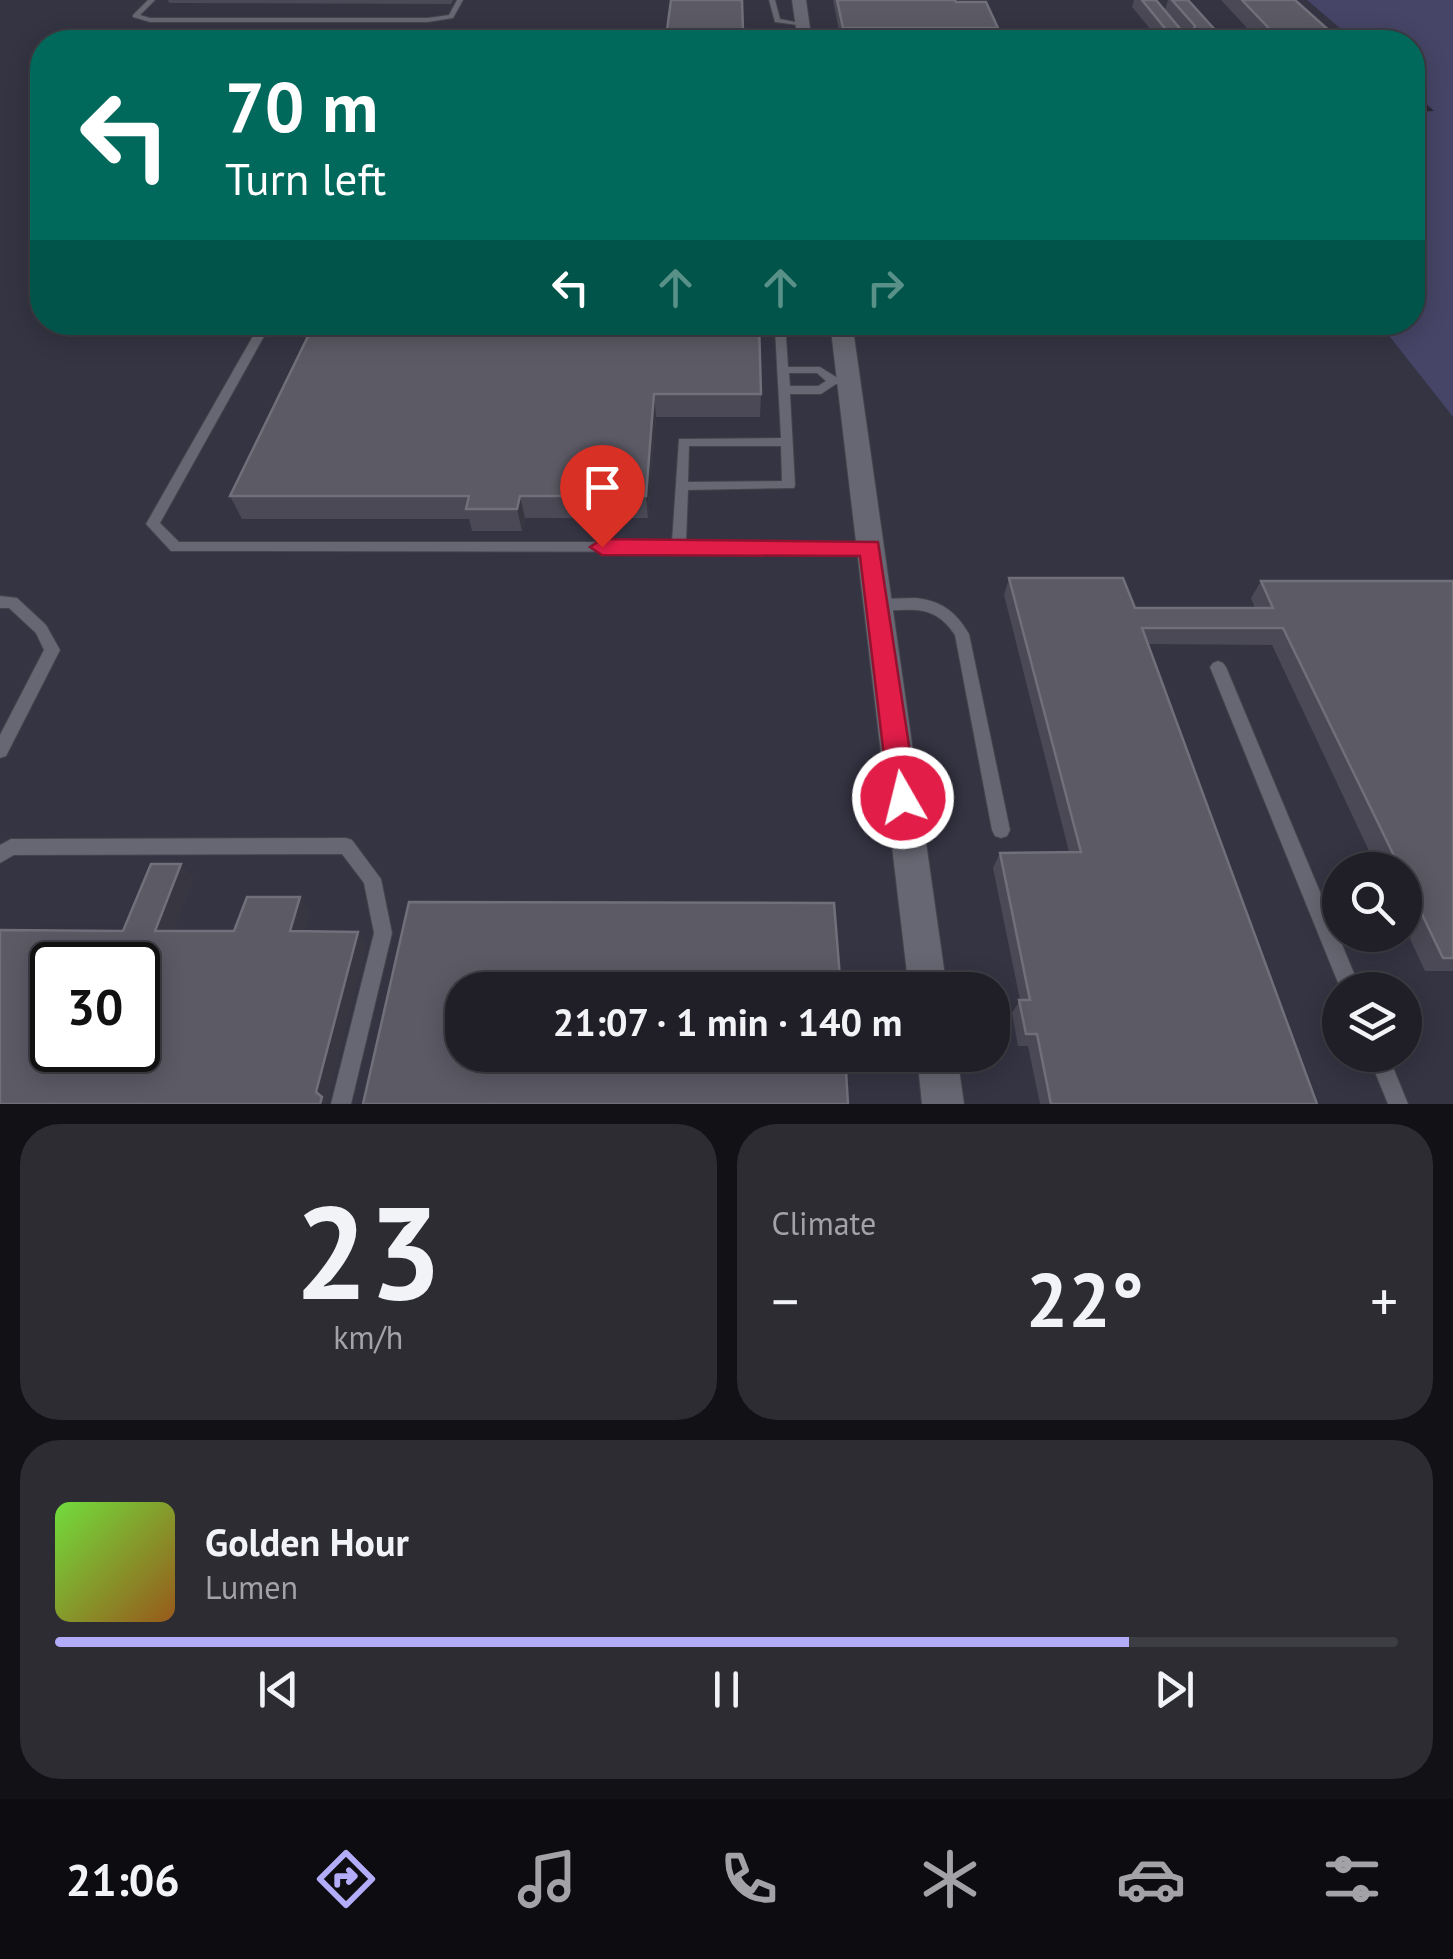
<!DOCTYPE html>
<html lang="en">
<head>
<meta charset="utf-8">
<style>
	body { margin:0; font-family:"PT Sans",sans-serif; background:#2d2c33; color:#f1f3f6; height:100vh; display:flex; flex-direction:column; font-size:38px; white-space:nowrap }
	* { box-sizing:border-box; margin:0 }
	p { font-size:32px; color:#a2a2a7 }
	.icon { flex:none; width:55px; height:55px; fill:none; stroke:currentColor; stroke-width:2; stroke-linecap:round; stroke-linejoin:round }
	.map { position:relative; height:1104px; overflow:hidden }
	.sheet { display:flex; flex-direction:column; gap:20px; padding:20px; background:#121115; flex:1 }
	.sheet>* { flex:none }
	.hud { position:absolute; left:30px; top:30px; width:1395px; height:305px; border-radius:40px; box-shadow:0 5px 25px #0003,0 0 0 2px #3d3d44; background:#00695c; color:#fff; overflow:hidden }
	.controls { position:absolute; left:1322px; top:852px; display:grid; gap:20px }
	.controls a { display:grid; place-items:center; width:100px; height:100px; border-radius:50%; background:#201f27; box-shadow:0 5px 25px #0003,0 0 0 2px #3d3d44; font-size:50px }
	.speed { position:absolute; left:30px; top:942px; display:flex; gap:20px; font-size:50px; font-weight:700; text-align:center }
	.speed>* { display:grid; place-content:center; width:130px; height:130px; border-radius:50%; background:#201f27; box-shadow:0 5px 25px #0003,0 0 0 2px #3d3d44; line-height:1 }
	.speed .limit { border:5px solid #111; border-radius:15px; background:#fff; color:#111 }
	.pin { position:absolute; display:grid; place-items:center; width:85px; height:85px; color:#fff; margin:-102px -42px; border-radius:50% 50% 50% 0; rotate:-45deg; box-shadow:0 0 10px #0007 }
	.pin .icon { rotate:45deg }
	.me { position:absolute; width:110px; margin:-55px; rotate:352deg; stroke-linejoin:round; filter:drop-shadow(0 0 8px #0008) }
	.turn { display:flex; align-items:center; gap:35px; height:210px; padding:0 30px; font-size:45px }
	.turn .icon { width:130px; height:130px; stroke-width:2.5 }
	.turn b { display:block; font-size:70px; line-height:85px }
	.lanes { display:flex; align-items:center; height:95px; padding:0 30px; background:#0003; justify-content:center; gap:50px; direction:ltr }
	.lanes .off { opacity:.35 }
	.big { font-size:75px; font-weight:700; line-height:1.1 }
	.sheet .widget { flex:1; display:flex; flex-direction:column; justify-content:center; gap:15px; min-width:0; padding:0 35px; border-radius:40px; background:#2d2c33 }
	.sheet .dial { align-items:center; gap:0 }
	.dial b { font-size:130px; line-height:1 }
	.song { display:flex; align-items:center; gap:30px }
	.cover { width:120px; height:120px; border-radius:15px; background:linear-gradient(135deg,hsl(100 70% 55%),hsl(30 70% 35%)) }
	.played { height:10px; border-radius:5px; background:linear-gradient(90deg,#b3adf9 80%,#3d3d44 80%) }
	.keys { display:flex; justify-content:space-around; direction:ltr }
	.heat { display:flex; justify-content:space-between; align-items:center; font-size:55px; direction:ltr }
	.sheet .tiles { flex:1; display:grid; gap:20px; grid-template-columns:1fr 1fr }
	.widget:last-child { grid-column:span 2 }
	.trip { position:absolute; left:445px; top:972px; width:565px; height:100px; border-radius:40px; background:#201f27; box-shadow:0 5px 25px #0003,0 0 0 2px #3d3d44; font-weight:700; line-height:100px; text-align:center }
	.dock { display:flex; height:160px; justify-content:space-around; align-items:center; background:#0d0c10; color:#a2a2a7 }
	.dock .icon { width:70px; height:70px }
	.dock .selected { color:#b3adf9 }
	.dock b { font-size:45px; color:#f1f3f6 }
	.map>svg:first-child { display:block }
</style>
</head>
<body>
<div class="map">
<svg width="1453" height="1104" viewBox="0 0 1453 1104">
	<rect width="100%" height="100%" fill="#2a2934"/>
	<path fill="#353443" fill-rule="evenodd" d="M0,0H1307L1356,42H42V322L1379,323L1453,417V1104H0ZM1340,870H1405V935H1340ZM52,965H138V1050H52ZM462,990H992V1055H462ZM1340,990H1405V1055H1340Z"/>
	<path fill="#474567" d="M1307,0H1453V417L1379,323L1412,322L1413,112L1434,111L1413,92L1412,42H1356Z"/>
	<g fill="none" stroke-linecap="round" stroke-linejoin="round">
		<defs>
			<g id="lane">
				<path d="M148,0H155L140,15L150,18H428L449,15L457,0H463L453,18L428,22H150L133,17V15Z"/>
				<path d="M769,0H775L780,19L805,24V26L775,22Z"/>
				<path d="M261,322H272L160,523L179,542H672L679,439L781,438L775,329H741L736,326L741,323L785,322L788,367H820L836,377L848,376L854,380L848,384H836L821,394H790L795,485L794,488L688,490L686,542H870L877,547L870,552L171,551L146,524ZM789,373H817L826,381L818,386H790ZM689,446H781L782,481L688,482Z"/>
				<path d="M0,596L17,598L46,625L60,650L6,756L0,758V735L44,650L36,633L9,608H0Z"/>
				<path d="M916,598C942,601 956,612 969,634L1010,830L1007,836L1001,838L995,836L992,830L955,635C934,603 912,610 878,611L873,609L871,605L873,601L878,599Z"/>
				<path d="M1218,661L1223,663L1226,667L1361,990H1341L1210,667L1213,663Z"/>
				<path d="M346,838L352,840L381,879L392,933L351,1104H331L374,933L364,883L342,854L14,855L0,863V845L11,839Z"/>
				<path d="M1368,1055H1388L1408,1104H1388Z"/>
			</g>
			<g id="street">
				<path d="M792,0H806L812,42H798Z"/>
				<path d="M830,322H852L947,990H909Z"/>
				<path d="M917,1055H957L964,1104H922Z"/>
			</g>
		</defs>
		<use href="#lane" stroke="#45444c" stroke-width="2"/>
		<use href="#street" stroke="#45444c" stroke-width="2"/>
		<use href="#lane" fill="#676773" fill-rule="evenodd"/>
		<use href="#street" fill="#676773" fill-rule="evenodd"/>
	</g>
	<g fill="#4a4955">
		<path d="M168,0H453L451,4L169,3Z"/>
		<path d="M742,0V42H667V30Z"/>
		<path d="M833,0H955L998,28L995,42H841Z"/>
		<path d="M1134,0H1156L1165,10L1168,0H1188L1226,42H1161L1132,7Z"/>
		<path d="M1221,0H1295L1342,42H1260Z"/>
		<path d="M315,322L761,394L760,417H656L648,518H525L522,531H472L469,519H242L230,496Z"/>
		<path d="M1009,578L1135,608H1255L1251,598L1261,581H1453V971H1425L1405,928V870H1378L1272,645L1148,644L1317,1104H1040L1028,1046H1018L1012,1013L1020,1000L993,868L1000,853L1069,852L1004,595Z"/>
	</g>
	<g fill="#373641">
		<path d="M654,394L656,417L648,518L646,496Z"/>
		<path d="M520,496L525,518L522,531L517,509Z"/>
		<path d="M181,864L194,878L169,944L155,931Z"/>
		<path d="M300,897L310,911L300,944L290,931Z"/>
		<path d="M358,932L367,945L327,1103L329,1104H320L316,1092Z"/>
	</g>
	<g fill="#5b5a65" stroke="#706f7a" stroke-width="2.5" fill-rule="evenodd">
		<path d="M671,0H742L743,31L667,30Z"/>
		<path d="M837,0H955L956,2H986L998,28H843Z"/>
		<path d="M1142,0H1156L1182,31L1192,32L1195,26L1172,0H1188L1226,42H1176Z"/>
		<path d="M1242,0H1295L1342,42H1282Z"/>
		<path d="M315,322L759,323L761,394H654L646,496H520L517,509H466L469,496H230Z"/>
		<path d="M1009,578H1123L1135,608H1273L1261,581H1453V958H1443L1405,879V870H1401L1283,628H1142L1317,1104H1051L1037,1034H1026L1019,1000H1030L1000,853L1081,852Z"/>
		<path d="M151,864H181L155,931H234L247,897H300L290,931L358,932L316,1092L322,1097L320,1104H0V930L123,931ZM52,965H138V1050H52Z"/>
		<path d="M409,902L834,903L841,990H462V1055H845L848,1104H363Z"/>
	</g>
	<path fill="#e11d48" stroke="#92132f" stroke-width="2.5" d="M602,539L878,542L917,798L913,806L903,810L893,806L889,798L860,556L602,555L590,547Z"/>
</svg>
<div class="controls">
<a><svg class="icon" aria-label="search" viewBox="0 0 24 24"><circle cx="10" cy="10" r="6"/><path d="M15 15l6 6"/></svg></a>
<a><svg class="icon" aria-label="layers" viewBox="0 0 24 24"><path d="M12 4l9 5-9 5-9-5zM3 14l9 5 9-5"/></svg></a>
</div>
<div class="speed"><div class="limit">30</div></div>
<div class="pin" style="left:602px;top:547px;background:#d93025"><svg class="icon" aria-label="arrive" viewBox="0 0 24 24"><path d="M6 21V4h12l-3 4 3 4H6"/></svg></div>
<svg class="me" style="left:903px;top:798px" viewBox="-20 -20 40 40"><circle r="17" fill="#e11d48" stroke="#fff" stroke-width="3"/><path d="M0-11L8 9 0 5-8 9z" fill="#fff"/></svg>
<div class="trip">21:07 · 1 min · 140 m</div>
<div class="hud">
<div class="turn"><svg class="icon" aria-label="left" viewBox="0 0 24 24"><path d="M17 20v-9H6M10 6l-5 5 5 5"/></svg><div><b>70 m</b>Turn left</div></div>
<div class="lanes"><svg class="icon" aria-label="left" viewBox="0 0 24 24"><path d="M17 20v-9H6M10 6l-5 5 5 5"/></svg><svg class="icon off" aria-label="ahead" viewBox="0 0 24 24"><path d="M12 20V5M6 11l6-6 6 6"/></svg><svg class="icon off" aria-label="ahead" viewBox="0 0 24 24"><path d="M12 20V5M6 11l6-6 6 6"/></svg><svg class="icon off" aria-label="right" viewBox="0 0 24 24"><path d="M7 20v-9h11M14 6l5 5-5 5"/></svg></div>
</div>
</div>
<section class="sheet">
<div class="tiles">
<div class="widget dial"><b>23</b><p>km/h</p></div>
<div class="widget"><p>Climate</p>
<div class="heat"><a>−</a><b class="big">22°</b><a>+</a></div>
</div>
<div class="widget">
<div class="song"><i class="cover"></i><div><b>Golden Hour</b><p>Lumen</p></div></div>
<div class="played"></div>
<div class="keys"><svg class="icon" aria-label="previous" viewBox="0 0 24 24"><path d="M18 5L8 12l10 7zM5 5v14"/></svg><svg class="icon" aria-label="pause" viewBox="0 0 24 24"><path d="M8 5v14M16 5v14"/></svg><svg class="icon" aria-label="next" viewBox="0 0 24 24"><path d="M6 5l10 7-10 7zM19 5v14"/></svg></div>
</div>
</div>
</section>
<nav class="dock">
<b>21:06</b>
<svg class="icon selected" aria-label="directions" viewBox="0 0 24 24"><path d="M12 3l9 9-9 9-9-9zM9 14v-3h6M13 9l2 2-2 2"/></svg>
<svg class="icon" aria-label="music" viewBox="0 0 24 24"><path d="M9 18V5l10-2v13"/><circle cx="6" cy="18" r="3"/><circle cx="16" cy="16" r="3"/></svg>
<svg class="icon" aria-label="phone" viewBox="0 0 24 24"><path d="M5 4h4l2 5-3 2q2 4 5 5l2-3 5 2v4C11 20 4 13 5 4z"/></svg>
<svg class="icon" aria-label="climate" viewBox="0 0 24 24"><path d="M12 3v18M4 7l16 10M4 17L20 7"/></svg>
<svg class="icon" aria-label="car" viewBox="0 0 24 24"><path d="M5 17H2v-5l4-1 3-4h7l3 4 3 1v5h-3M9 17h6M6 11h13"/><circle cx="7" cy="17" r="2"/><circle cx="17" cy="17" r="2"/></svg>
<svg class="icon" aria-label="filters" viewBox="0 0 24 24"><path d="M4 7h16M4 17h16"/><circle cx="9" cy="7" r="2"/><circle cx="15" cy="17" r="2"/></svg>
</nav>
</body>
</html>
